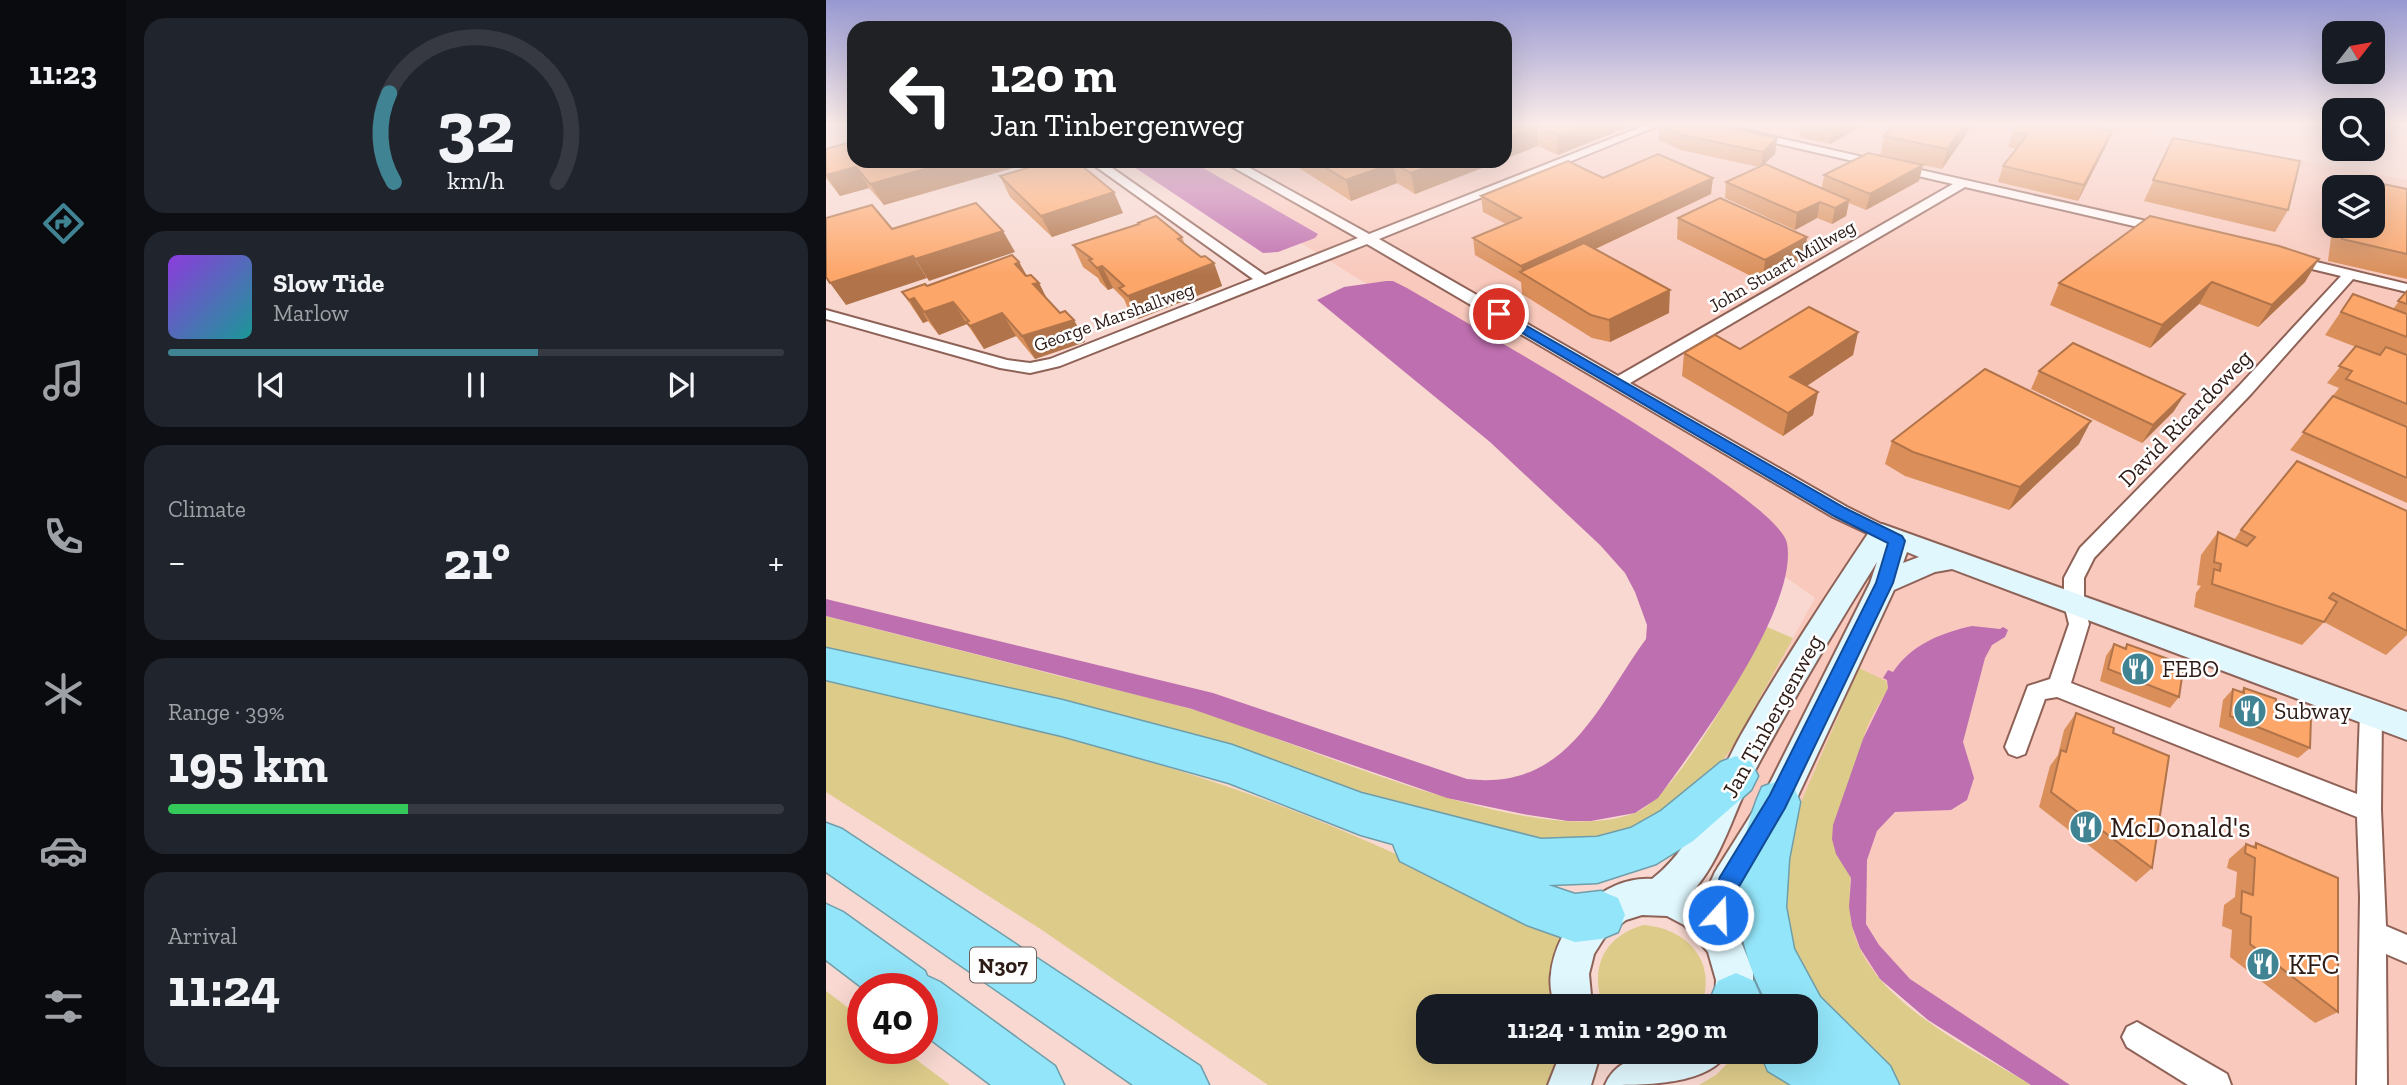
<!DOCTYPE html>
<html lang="en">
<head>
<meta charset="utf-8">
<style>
	body { margin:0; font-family:"Zilla Slab",serif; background:#20242c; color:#f1f3f6; height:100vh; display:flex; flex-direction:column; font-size:26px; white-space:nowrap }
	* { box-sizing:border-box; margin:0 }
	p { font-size:23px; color:#9ea1a6 }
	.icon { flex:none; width:38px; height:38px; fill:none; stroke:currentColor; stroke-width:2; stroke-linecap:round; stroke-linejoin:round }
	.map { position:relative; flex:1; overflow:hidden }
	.drawer { display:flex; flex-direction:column; gap:18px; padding:18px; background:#0d0f14; width:700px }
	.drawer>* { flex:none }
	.guide { position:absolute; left:21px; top:21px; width:665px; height:147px; border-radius:21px; box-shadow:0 7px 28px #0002; background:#202124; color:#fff; overflow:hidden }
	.needle { width:46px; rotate:59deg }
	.fabs { position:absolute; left:1496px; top:21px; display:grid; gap:14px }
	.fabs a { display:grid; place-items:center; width:63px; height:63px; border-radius:14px; background:#171b24; box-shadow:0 7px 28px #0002; font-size:35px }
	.speed { position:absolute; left:21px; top:973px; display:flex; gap:14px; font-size:35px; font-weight:700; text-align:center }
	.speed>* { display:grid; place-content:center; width:91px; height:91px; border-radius:50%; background:#171b24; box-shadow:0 7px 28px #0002; line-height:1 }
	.speed .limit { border:10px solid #d22; background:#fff; color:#111 }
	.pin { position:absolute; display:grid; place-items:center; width:60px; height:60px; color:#fff; margin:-30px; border:4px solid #fff; border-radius:50%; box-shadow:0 2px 7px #0007 }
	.me { position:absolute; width:77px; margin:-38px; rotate:20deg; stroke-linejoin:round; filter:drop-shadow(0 0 5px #0008) }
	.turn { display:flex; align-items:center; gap:24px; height:147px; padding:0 28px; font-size:32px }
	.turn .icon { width:91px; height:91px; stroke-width:2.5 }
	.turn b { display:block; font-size:49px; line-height:60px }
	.big { font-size:52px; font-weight:800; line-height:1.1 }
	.drawer .tile { flex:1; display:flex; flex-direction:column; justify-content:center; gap:10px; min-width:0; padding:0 24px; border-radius:21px; background:#20242c }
	.drawer .dial { align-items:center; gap:0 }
	.dial svg { height:182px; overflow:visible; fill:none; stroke:#363941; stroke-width:7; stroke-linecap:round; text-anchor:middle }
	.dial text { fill:#f1f3f6; stroke:none }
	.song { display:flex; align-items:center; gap:21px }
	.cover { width:84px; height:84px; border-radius:10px; background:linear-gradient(135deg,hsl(270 70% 55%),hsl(180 70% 35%)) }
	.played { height:7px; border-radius:4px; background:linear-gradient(90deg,#408392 60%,#363941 60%) }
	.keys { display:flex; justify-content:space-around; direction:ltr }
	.heat { display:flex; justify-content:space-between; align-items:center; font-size:38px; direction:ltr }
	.charge { height:10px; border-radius:5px; background:linear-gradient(90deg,#34c759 39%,#363941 0) }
	.trip { position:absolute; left:590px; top:994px; width:402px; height:70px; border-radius:21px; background:#171b24; box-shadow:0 7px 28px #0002; font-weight:800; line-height:70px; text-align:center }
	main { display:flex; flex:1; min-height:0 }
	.tabs { display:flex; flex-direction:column; width:126px; justify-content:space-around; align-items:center; background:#090b0e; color:#9ea1a6 }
	.tabs .icon { width:49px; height:49px }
	.tabs .selected { color:#408392 }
	.tabs b { font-size:32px; color:#f1f3f6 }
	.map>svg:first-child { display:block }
</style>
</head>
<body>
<main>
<nav class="tabs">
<b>11:23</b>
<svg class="icon selected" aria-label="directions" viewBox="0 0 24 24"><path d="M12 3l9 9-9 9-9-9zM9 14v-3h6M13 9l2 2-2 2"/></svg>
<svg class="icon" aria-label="music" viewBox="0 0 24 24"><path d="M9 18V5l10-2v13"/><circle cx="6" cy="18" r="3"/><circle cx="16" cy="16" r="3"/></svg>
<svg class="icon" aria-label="phone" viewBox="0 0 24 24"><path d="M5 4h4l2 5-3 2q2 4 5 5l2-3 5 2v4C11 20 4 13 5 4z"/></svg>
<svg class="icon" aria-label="climate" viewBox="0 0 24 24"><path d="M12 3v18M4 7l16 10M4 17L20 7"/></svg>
<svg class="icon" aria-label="car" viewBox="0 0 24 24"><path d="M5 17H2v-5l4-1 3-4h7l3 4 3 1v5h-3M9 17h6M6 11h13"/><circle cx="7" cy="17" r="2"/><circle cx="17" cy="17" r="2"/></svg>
<svg class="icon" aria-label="filters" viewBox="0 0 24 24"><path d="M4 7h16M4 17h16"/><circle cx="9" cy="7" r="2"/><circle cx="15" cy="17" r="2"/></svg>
</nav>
<section class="drawer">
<div class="tile dial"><svg viewBox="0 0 100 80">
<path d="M14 69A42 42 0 1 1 86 69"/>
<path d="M14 69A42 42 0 0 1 12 30" stroke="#408392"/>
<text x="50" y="56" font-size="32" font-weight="700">32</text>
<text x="50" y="72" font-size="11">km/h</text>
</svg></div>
<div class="tile">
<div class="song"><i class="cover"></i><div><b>Slow Tide</b><p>Marlow</p></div></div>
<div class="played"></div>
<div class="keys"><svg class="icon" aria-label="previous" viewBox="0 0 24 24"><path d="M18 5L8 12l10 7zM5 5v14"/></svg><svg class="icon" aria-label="pause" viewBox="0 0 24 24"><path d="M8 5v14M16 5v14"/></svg><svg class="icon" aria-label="next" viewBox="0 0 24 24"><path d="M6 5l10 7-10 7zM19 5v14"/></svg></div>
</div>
<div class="tile"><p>Climate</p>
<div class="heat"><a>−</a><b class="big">21°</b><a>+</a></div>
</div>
<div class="tile"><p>Range · 39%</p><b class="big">195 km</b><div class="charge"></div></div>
<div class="tile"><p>Arrival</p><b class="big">11:24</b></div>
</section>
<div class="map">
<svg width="1581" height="1085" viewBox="0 0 1581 1085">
	<rect width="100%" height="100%" fill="#f8d8d0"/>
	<path fill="#f9c9bd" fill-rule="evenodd" d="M679,123H1277L1581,180V1085H1218L823,823L967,638L989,598L629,339L343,161H679ZM1508,187H1547V226H1508Z"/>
	<g fill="#ddcb8a">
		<path d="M0,616C76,636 153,655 229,675C274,686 320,696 365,709C472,740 705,853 809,813C850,797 919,669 941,627L967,638L906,748L873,791L811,836L684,841L253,705L140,678L0,651Z"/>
		<path d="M1033,668L1060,681L1062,688C1054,704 1040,723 1037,741C1030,769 1032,802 1029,831C1027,861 1020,897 1026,926C1042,1001 1146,1048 1205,1085H1069L1050,1069L957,951L960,837Z"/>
		<path d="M0,676C140,712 283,745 420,793C528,831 632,882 735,933L723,980L726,1006H602V1052H731L729,1074L725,1085H442L216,930L0,792Z"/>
		<path d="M817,925C861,928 892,962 875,1006H777C763,967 778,937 817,925Z"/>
		<path d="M0,991L37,1019V1048H75L124,1085H0Z"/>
		<path d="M913,1052H937L988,1085H873L890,1075Z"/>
	</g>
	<g fill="#be6faf">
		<path d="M299,161H365L492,234L489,238L452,252L437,253Z"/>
		<path d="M560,281H567L581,288C637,321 952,497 961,543C973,608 870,746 832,798L809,813L765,821H742L697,814L621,798L366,709L0,616V599L387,693L641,779C742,791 771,706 820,639L821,625L809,592L799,573L774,545L664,442L491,300L518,287Z"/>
		<path d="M1146,626L1174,629L1177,627L1182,630L1179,637L1166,645L1159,658L1137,742L1148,778L1141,800L1125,810L1069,812L1051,831L1041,860L1040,924L1053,945L1084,979L1244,1085H1205L1102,1020L1054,979L1034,948L1026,926L1023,907L1025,878L1010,854L1006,839L1007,825L1037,739L1062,688L1061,680L1057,678L1062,670L1067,672C1086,644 1115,633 1146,626Z"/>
	</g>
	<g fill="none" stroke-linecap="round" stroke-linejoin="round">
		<defs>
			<g id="street">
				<path d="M825,123H839L553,239L792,376L1127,184L875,126L870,123H887L1338,225L1344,229L1338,233L1139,187L804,383L1021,507L1063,528L1066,533L1063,538L1056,540L1007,517L541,244L234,366L204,373L174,368L0,319V310L181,360L204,363L224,359L427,279L262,161H276L439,275L532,238L396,161H411L543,234Z"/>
				<path d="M1466,256L1581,284V292L1527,279L1425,394L1268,558L1258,578V604L1263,624L1245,683L1531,794L1534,713L1537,706L1545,703L1553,706L1556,713L1555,810L1560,926L1581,935V963L1560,954L1561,1085H1531L1534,897L1531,817L1231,697L1219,699L1199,754L1191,757L1183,754L1179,747L1202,686L1224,679L1243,624L1238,604V578L1254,548L1413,386L1515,276L1461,263L1459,260Z"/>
				<path d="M1311,1022L1401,1074L1405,1085H1362L1301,1047L1296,1037L1301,1027Z"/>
			</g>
			<g id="secondary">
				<path d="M1056,524L1581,712V740L1126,569L1109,572L1068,590L964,813L913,902L909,927L927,971V1006H889L890,980L882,952L858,925L841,916L816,915L800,920L780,935L768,954L763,974L766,1006H728C726,996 723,984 725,974C730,925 775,876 826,879C871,845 888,783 915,735C956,663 1001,595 1047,526ZM1081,552L1093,557L1077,563ZM1051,562L1044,583L940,791L889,872L878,896L867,891C896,858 907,814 926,776C965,703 1007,632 1051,562Z"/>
				<path d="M735,1052H775L765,1085H722Z"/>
				<path d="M845,1052H902C883,1085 821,1085 779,1085C792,1055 818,1059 845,1052Z"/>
			</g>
			<g id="highway">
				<path d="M0,648L236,700L406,745L535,793L715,839L771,837L805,828L835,811L895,762L910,756L925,762L932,776L925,790L867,841L830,864L771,883L722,885L749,894L775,891L792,898L799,915L792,932L775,939L749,942L701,925L574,861L567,844L535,835L403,783L236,736L0,680Z"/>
				<path d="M952,781L968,787L974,802L963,859L960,907L968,949L994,997L1064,1066L1073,1085H965L942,1071L934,1052H980V1006H943C903,938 904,859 936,787Z"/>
				<path d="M0,823L16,829L374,1066L383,1085H307L0,872Z"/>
				<path d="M0,904L17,912L99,971L101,976L114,982L229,1066L238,1085H165L96,1033V989H38L0,960Z"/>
				<path d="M910,973L928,981L939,1006H887L884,999L892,981Z"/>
			</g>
		</defs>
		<use href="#street" stroke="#8f6257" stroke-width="4"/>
		<use href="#secondary" stroke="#8f6257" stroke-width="4"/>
		<use href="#highway" stroke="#6f9eaa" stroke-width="3"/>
		<use href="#street" fill="#fff" fill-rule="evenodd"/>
		<use href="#secondary" fill="#dff7fd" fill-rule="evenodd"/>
		<use href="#highway" fill="#93e5f9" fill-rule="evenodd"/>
	</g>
	<g fill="#da8f5a">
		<path d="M679,123H803L802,127L732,155L712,146Z"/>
		<path d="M975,123H1042L1004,144L973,137Z"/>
		<path d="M1069,123H1148L1116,169L1054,156L1058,136Z"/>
		<path d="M1547,123H1575L1571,127Z"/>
		<path d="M833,125L951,138L949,154L937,165L996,188L998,175L1093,181L1040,210L1023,203L1020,216L1006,224L991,218L969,230L899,198L900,182L933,167L855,150L833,140Z"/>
		<path d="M1286,131L1280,146L1252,201L1172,182L1177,166L1190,149L1182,147L1187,132Z"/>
		<path d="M1347,138L1462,210L1449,232L1318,201Z"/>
		<path d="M0,149L28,161H211L58,205L43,188L14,196L0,178Z"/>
		<path d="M462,161H674L589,194L571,183L525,201Z"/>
		<path d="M174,176L297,213L226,237L184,197Z"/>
		<path d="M1524,177L1581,189V279L1502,261L1508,214V226H1547V187H1517Z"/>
		<path d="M777,178L885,194L769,249L843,313L784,342L766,338L696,294L695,282L649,255L647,238L680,224L657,212L655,196Z"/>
		<path d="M852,218L981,237L978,259L937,282L851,239Z"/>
		<path d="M312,223L356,237L359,245L375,257L388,263L396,286L312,319L303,311L298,299L287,288L282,290L274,282L272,278L257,267L247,245L312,225Z"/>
		<path d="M193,262L201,276L213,283L221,299L234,313L248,320L259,342L209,359L190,336L158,349L141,324L113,335L102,321L97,323L76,292Z"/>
		<path d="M1479,282L1432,327L1373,304L1324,348L1224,305L1233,283Z"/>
		<path d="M1581,291V503L1464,450L1513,388L1501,383L1530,347L1499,335L1527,294L1567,309Z"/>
		<path d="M1032,332L1027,355L980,386L992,392L987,415L957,436L856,376L858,353L914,349Z"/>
		<path d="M1213,371L1348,411L1316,443L1205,389Z"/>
		<path d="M1066,441L1253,444L1183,510L1079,476L1059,464Z"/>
		<path d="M1581,511V635L1560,655L1498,622L1476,645L1368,607L1370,593L1375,586L1371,585L1375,555L1392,532L1408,540L1415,530Z"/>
		<path d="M1288,644L1298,648L1301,644L1341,664L1353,697L1344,708L1274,681L1280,656Z"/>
		<path d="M1418,688L1484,748L1472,758L1393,727L1397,700L1407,689L1415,691Z"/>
		<path d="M1250,713L1287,733L1326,868L1310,882L1213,807L1224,766L1232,755L1238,730Z"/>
		<path d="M1430,843L1512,1012L1489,1023L1404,957L1406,930L1396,926L1398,905L1409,897L1411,872L1401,868L1403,859L1420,844L1426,847Z"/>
	</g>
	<g fill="#b1744a">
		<path d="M764,123H803L802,127L732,155L731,135Z"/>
		<path d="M1018,123H1042L1004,144L1006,129Z"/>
		<path d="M1140,123H1148L1116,169L1121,149Z"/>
		<path d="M711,126L712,146L679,159V138Z"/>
		<path d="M1286,131L1280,146L1252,201L1258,185Z"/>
		<path d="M951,138L949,154L935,167L937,152Z"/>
		<path d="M128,161H211L58,205L44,184Z"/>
		<path d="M617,161H674L589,194L585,173Z"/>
		<path d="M567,163L571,183L525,201L520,180Z"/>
		<path d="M1097,165L1093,181L1040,210L1044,194Z"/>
		<path d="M30,167L43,188L14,196L0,175Z"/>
		<path d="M887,178L885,194L706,279L696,273L695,266Z"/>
		<path d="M288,192L297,213L226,237L215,216Z"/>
		<path d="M1023,200L1020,216L1006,224L1009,208Z"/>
		<path d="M994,202L991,218L969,230L971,213Z"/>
		<path d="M177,231L189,252L103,281L89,259Z"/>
		<path d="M981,237L978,259L937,282L939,260Z"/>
		<path d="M87,256L101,278L20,305L4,283Z"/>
		<path d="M1493,259L1479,282L1432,327L1446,305Z"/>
		<path d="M193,262L205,284L189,264Z"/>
		<path d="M388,263L396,286L312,319L302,296Z"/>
		<path d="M276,266L287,288L282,290L271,268Z"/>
		<path d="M1386,282L1373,304L1324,348L1336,325Z"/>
		<path d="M213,283L224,305L207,284Z"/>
		<path d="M844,290L843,313L784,342L783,320Z"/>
		<path d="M88,298L102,321L97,323L83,300Z"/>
		<path d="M127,302L141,324L113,335L98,312Z"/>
		<path d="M176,313L190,336L158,349L144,326Z"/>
		<path d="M248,320L259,342L209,359L196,336Z"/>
		<path d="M1032,332L1027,355L960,400L964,377Z"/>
		<path d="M992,392L987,415L957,436L962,413Z"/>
		<path d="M1359,394L1348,411L1316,443L1327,425Z"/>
		<path d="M1265,421L1253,444L1183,510L1194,487Z"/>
	</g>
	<g fill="#fda669" stroke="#b1744a" stroke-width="2">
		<path d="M679,123H764L731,135L711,126L679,138Z"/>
		<path d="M840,123H879L951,138L937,152L856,135L833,125Z"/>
		<path d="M977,123H1018L1006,129Z"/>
		<path d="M1069,123H1140L1121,149L1058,136Z"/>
		<path d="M1194,123H1246L1286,131L1258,185L1177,166L1201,135L1187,132Z"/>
		<path d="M1347,138L1474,161L1462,210L1327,180Z"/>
		<path d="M28,141V161H128L44,184L30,167L0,175V149Z"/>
		<path d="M1042,153L1097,165L1044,194L998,175Z"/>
		<path d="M832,154L887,178L695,266L647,238L695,218L655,196L742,161L777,178Z"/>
		<path d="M225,161H250L288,192L215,216L174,176Z"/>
		<path d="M489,161H617L585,173L567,163L520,180Z"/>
		<path d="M939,164L1023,200L1009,208L994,202L971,213L900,182Z"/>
		<path d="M1524,177L1581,189V254L1516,239L1517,226H1547V187H1522Z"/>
		<path d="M894,198L981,237L939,260L852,218Z"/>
		<path d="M150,203L177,231L89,259L87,256L4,283L0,277V218L46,205L66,229Z"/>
		<path d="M330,216L356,237L352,239L375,257L379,256L388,263L302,296L293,288L298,286L276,266L271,268L263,260L266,259L247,245L313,224L312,223Z"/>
		<path d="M1324,216L1453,246L1493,259L1446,305L1386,282L1336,325L1233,283Z"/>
		<path d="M758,243L844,290L783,320L765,315L694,272Z"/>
		<path d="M186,255L193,262L189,264L200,276L205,275L213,283L207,284L234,313L239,311L248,320L196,336L176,313L144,326L140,322L143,321L127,302L98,312L88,298L83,300L76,292L99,284L101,286Z"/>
		<path d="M1581,291V304L1572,301Z"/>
		<path d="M1527,294L1581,314V337L1515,312Z"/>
		<path d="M983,307L1032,332L964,377L992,392L962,413L858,353L889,335L914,349Z"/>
		<path d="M1247,343L1359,394L1327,425L1213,371Z"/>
		<path d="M1530,346L1554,355L1560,347L1581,355V404L1520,379L1526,371L1513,366Z"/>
		<path d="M1159,369L1265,421L1194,487L1087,452L1066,441Z"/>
		<path d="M1507,396L1581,427V478L1477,432Z"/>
		<path d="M1471,461L1581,511V631L1507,593L1503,598L1511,602L1498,622L1386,584L1388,569L1394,571L1395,564L1388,562L1392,532L1421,546L1429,537L1415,530Z"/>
		<path d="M1288,644L1300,649L1301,644L1342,659L1341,664L1357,670L1353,697L1282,669Z"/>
		<path d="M1418,688L1450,699L1449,705L1485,718L1484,748L1404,716L1407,689L1418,693Z"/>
		<path d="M1250,713L1288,728L1287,733L1343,756L1326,868L1225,792L1235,750L1240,752Z"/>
		<path d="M1430,843L1512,878V1012L1424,944L1425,917L1415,913L1416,891L1427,895L1429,858L1419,853L1420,844L1430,848Z"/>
	</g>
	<linearGradient id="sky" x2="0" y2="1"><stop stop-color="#9798d1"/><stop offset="0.45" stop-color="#fcedea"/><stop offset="1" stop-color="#fcedea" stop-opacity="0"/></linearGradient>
	<rect width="1581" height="275" fill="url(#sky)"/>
	<path fill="#1a73e8" stroke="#114b97" stroke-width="2" d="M673,310L1019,508L1076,536L1079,541L1067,583L959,808L911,890L899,923L892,927L884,923L881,915L894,877L944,795L1050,583L1062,543L1008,516L669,317V311Z"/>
	<defs>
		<symbol id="restaurant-disc" viewBox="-11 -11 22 22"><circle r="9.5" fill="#408392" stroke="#fff"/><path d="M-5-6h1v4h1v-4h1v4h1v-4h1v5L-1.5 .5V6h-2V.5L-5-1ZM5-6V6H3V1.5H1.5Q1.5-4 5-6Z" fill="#fff"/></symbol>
	</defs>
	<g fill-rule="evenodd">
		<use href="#restaurant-disc" x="1293" y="650" width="38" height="38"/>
		<use href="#restaurant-disc" x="1405" y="692" width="38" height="38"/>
		<use href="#restaurant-disc" x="1241" y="808" width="38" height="38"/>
		<use href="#restaurant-disc" x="1418" y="945" width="38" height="38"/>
	</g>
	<g text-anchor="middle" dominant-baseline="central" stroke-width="5" stroke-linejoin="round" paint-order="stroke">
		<g font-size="19" fill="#2d1b16" stroke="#fff">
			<text transform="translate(956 266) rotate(-30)">John Stuart Millweg</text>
			<text transform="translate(288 317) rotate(-20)">George Marshallweg</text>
		</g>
		<rect fill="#fff" stroke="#6c5f5c" stroke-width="2" x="144" y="947.5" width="66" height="35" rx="5"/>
		<g font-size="21" font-weight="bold" fill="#2d1b16">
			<text x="177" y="965">N307</text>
		</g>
		<g font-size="23" fill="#2d1b16" stroke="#fff">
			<text transform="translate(1359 418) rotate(-46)">David Ricardoweg</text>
			<text transform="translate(946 716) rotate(-61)">Jan Tinbergenweg</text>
		</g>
		<g font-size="23" fill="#2d1b16" stroke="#fff" text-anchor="start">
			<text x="1336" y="669">FEBO</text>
			<text x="1448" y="711">Subway</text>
		</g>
		<g font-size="28" fill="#2d1b16" stroke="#fff" text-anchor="start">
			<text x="1284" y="827">McDonald's</text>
			<text x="1462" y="964">KFC</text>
		</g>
	</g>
</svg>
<div class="fabs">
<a><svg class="needle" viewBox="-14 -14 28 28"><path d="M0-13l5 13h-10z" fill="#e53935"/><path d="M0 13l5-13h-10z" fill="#9ea1a6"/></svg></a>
<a><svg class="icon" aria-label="search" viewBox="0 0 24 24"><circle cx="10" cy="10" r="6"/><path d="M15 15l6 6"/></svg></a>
<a><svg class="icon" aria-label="layers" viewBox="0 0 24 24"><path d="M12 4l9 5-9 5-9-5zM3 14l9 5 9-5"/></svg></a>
</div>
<div class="speed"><div class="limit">40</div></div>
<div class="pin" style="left:673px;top:314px;background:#d93025"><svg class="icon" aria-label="arrive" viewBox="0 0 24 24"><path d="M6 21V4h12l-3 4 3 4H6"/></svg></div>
<svg class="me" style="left:892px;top:915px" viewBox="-20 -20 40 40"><circle r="17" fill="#1a73e8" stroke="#fff" stroke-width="3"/><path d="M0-11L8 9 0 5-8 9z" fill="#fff"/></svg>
<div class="trip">11:24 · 1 min · 290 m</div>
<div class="guide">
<div class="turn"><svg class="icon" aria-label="left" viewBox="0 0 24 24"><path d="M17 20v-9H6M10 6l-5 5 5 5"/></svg><div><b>120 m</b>Jan Tinbergenweg</div></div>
</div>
</div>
</main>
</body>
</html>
